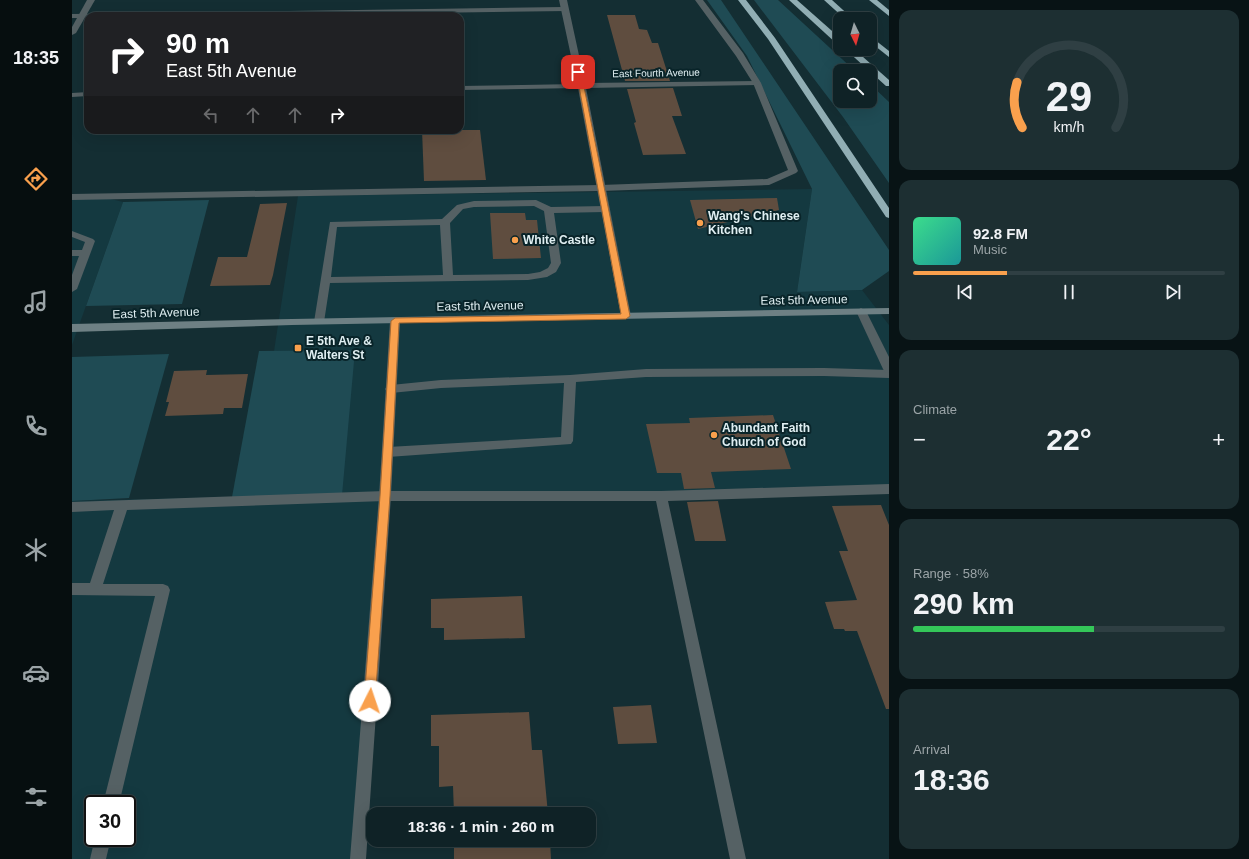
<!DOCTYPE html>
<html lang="en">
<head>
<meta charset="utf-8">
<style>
	body { margin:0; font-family:Arial,sans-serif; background:#1d2f32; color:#f1f3f6; height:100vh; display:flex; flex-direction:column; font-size:15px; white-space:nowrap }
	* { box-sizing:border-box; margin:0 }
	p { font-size:13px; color:#9ba4a7 }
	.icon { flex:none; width:22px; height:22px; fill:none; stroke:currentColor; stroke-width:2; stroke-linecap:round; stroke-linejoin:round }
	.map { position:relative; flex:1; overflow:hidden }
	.panel { display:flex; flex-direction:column; gap:10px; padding:10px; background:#081315; width:360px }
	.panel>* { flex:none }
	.banner { position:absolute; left:12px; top:12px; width:380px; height:122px; border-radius:12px; box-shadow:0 4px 16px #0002,0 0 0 1px #2f3f43; background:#202124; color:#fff; overflow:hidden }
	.needle { width:26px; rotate:175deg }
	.tools { position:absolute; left:761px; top:12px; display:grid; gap:8px }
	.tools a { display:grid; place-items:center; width:44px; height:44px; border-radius:8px; background:#0f2226; box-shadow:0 4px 16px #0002,0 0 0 1px #2f3f43; font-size:20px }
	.speed { position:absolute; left:12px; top:795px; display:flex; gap:8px; font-size:20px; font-weight:700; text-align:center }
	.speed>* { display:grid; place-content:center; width:52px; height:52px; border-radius:50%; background:#0f2226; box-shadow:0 4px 16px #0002,0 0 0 1px #2f3f43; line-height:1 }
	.speed .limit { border:2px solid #111; border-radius:6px; background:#fff; color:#111 }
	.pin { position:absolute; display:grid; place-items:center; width:34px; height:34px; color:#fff; margin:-17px; border-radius:8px; box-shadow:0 2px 6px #0006 }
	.me { position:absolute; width:44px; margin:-22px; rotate:4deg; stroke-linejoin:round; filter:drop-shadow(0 0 3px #0008) }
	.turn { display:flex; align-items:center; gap:14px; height:84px; padding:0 16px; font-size:18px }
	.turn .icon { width:52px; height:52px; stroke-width:2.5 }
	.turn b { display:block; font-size:28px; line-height:34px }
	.lanes { display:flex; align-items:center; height:38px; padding:0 16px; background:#0003; justify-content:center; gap:20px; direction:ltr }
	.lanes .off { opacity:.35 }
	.big { font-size:30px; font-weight:700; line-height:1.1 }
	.panel .tile { flex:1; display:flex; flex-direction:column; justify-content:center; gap:6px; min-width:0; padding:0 14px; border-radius:12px; background:#1d2f32 }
	.panel .dial { align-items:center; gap:0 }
	.dial svg { height:104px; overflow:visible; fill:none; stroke:#2f3f43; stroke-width:7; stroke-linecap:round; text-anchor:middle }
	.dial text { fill:#f1f3f6; stroke:none }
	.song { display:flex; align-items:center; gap:12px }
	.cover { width:48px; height:48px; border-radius:6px; background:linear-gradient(135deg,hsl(150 70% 55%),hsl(180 70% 35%)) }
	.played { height:4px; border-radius:2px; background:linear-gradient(90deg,#f9a04d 30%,#2f3f43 30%) }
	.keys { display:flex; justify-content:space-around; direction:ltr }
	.heat { display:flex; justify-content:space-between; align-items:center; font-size:22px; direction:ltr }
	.charge { height:6px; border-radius:3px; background:linear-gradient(90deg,#34c759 58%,#2f3f43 0) }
	.trip { position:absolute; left:294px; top:807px; width:230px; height:40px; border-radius:12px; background:#0f2226; box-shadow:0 4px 16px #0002,0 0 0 1px #2f3f43; font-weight:700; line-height:40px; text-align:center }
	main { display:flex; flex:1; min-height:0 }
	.tabs { display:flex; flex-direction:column; width:72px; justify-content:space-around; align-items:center; background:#060e0f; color:#9ba4a7 }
	.tabs .icon { width:28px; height:28px }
	.tabs .active { color:#f9a04d }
	.tabs b { font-size:18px; color:#f1f3f6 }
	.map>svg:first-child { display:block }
</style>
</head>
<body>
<main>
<nav class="tabs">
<b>18:35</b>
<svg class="icon active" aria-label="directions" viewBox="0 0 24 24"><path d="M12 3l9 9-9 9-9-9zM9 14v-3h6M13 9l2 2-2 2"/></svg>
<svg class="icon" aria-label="music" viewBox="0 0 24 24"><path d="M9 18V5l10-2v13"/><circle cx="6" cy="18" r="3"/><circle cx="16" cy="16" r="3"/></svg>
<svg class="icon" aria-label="phone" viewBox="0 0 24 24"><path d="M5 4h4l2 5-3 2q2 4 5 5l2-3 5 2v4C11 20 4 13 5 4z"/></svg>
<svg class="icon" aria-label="climate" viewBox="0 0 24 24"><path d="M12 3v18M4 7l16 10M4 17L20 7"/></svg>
<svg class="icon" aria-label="car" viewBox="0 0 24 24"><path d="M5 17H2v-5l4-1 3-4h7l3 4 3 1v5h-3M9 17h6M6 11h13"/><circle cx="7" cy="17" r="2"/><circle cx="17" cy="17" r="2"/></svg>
<svg class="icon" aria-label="filters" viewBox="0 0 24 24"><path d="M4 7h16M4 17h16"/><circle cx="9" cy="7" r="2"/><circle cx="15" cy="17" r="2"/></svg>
</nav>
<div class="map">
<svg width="817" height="859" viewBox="0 0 817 859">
	<rect width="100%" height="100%" fill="#142e33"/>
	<g fill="#143940" fill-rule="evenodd">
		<path d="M740,189L725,292L790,290L817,325V490L308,499L284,859H0V501L160,497L283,350L202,351L226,196ZM21,804H55V838H21Z"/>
		<path d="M0,198H35L51,202L0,345Z"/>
	</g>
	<g fill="#1f4b54">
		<path d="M635,0H649L817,250V271L790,290L725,292L740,189L675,56Z"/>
		<path d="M682,0H706L783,71H768V101H798V84L817,102V183L771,117Z"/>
		<path d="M137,200L110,304L14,306L51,202Z"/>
		<path d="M283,350L270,495L160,497L187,351Z"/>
		<path d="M97,354L57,498L0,501V357Z"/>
	</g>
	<g fill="#5f4d3f">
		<path d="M535,15H563L567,29L575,30L580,43H586L598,81H553Z"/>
		<path d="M601,88L610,116H600L614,154L571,155L562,123L564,122L555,89Z"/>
		<path d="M350,130H408L414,180L352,181Z"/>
		<path d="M705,198L707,210L626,229L618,200Z"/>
		<path d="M215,203L201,275L198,285L138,286L146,257H175L188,204Z"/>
		<path d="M418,213H453L454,220H465L469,258L421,259Z"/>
		<path d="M135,370L134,375L176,374L170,408H152L151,414L93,416L97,402H94L102,371Z"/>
		<path d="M701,415L719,469L639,472L643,488L612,489L609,473H585L574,424L618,423L617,418Z"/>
		<path d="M646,501L654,541H623L615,502Z"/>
		<path d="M809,505L817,525V709H814L785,631H773L772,629H762L753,602L785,600L767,551H776L760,506Z"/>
		<path d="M450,596L453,638L372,640V628H359V599Z"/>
		<path d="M579,705L585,743L546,744L541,707Z"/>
		<path d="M457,712L460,750H470L476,814H382L381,786L367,787V746H359V715Z"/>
		<path d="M382,840H478L479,859H382Z"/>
	</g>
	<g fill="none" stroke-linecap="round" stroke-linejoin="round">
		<g fill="#556164" fill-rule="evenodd">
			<path d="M623,0H631L671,53L689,83L726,171L724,173L697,185L529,191L0,200V194L529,185L695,179L716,170L681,83L664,56Z"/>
			<path d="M492,7L496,9L495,11L153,16H16V18H0V14Z"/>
			<path d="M464,200L479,207L533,206L538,209L533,212L482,213L489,263L484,272L475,277L456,280L258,283L252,322L251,324H243L242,322L258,222L370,219L385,205L402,201ZM462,206L472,211L479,263L476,268L468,272L456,274L381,275L378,223L391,209L402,207ZM368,225L371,275L259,277L265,227Z"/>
			<path d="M0,231L21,239L23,241L5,289L0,292V275L7,256H0V250H10L13,242L0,237Z"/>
			<path d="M752,368L817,370V378L752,376L574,377L504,382L501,441L499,444L316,457L312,455L310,452L312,449L316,447L489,437L492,383L369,388L319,393L315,392L313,389L315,386L319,385L369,380L498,375L574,369Z"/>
			<path d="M817,484V494L596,501L674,859H658L584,501H313L55,510L31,584H91L96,586L98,590L47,804H31L83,596L0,595V583H18L42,510L0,512V502L313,491H589Z"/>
			<path d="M23,838H39L34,859H18Z"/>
		</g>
		<g fill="#556164" fill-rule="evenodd">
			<path d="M15,0H23L4,33L0,35V27Z"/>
			<path d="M487,0H495L513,83L685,81L689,83L685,85L514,88L559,316L554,319L549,316L506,88L388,90V86L505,84Z"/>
			<path d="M16,92V96L0,97V93Z"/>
			<path d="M789,308L794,311L817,357V373L813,372L811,369L784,311Z"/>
			<path d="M323,318L327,319L328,321L319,496L294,859H278L307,496L318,321L319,319Z"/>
		</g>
		<path fill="#6e8084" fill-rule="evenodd" d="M817,308V314L220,325L0,332V324L220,319Z"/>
		<g fill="#91aeb4" fill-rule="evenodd">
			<path d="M666,0H674L703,38L817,208V218L814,217L696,39Z"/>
			<path d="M717,0H725L768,38V44H765Z"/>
			<path d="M752,0H760L781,19H773Z"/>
			<path d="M797,0H805L817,10V16Z"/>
			<path d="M798,36L817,51V57L798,42Z"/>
			<path d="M773,49H782L817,80V86H814Z"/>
		</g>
	</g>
	<path fill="#f9a04d" stroke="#a26832" d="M504,70L509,72L558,316L554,319L327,323L318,496L303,701L302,705L298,706L294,705L292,701L308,496L319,321L323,318L549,314Z"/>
	<g fill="#f9a04d" stroke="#092429" stroke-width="1.5">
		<circle cx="628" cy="223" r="4"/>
		<circle cx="443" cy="240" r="4"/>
		<rect x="222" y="344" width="8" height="8" rx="2"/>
		<circle cx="642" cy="435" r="4"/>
	</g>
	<g text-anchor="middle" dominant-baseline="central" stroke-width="4" stroke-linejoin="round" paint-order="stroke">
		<g font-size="10" fill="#e0eff2" stroke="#092429">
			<text transform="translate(584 73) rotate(-1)">East Fourth Avenue</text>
		</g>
		<g font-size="12" font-weight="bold" fill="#e0eff2" stroke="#092429" text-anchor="start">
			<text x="636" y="216">Wang's Chinese<tspan x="636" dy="14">Kitchen</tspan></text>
			<text x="451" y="240">White Castle</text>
			<text x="234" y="341">E 5th Ave &amp;<tspan x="234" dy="14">Walters St</tspan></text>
			<text x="650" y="428">Abundant Faith<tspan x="650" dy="14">Church of God</tspan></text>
		</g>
		<g font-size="12" fill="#e0eff2" stroke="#092429">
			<text transform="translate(732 300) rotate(-1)">East 5th Avenue</text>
			<text transform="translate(408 306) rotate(-1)">East 5th Avenue</text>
			<text transform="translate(84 313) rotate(-2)">East 5th Avenue</text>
		</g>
	</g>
</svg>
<div class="tools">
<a><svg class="needle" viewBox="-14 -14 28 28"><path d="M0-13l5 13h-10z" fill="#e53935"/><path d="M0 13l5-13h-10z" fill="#9ba4a7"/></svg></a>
<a><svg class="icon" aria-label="search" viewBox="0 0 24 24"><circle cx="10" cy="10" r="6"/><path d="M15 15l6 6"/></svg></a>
</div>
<div class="speed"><div class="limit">30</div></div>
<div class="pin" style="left:506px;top:72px;background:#d93025"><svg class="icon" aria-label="arrive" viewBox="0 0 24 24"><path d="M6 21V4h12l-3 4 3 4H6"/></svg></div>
<svg class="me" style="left:298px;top:701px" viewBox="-20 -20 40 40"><circle r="19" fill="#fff"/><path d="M0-13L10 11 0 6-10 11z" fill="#f9a04d"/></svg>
<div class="trip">18:36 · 1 min · 260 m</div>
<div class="banner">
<div class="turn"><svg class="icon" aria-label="right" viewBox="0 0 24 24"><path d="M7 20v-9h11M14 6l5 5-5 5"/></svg><div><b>90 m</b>East 5th Avenue</div></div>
<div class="lanes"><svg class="icon off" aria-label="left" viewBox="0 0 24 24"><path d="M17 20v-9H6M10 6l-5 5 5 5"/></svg><svg class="icon off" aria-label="ahead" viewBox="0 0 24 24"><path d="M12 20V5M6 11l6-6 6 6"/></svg><svg class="icon off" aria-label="ahead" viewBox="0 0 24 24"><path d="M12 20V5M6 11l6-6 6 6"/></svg><svg class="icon" aria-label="right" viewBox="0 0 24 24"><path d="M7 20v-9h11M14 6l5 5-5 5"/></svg></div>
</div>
</div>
<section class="panel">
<div class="tile dial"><svg viewBox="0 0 100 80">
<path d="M14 69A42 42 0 1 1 86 69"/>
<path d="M14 69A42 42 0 0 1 10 34" stroke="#f9a04d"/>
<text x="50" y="56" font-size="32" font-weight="700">29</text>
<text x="50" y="72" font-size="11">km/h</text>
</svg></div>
<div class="tile">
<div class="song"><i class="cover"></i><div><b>92.8 FM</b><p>Music</p></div></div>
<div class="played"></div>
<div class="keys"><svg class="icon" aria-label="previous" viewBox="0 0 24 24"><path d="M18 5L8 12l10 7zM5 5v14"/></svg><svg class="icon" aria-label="pause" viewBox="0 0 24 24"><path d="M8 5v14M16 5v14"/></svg><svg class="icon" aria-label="next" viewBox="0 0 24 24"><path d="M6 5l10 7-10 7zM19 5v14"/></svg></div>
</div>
<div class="tile"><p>Climate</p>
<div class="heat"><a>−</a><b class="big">22°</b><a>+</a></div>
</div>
<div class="tile"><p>Range · 58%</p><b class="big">290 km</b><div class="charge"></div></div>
<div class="tile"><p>Arrival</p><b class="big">18:36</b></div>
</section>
</main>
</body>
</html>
